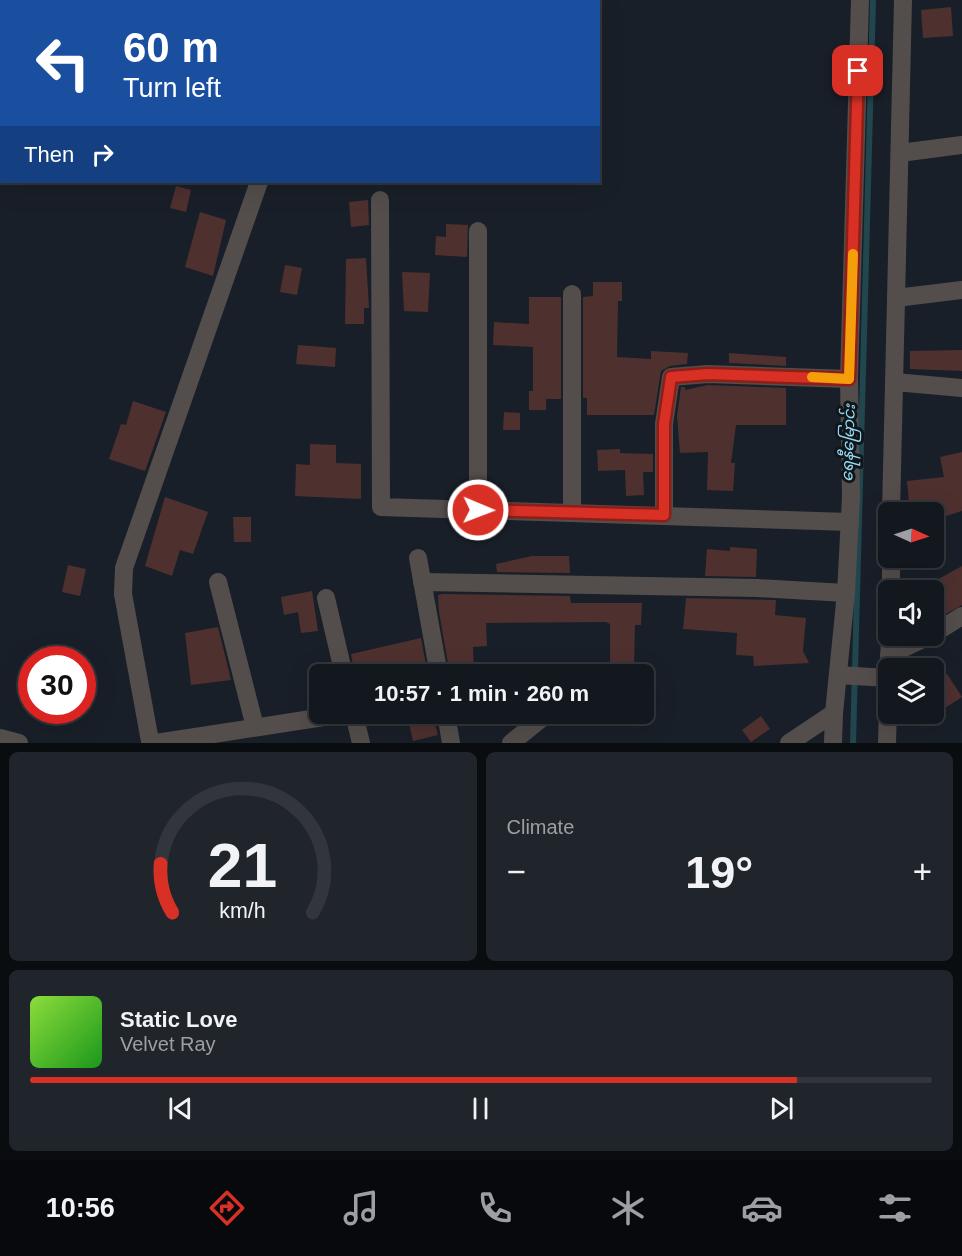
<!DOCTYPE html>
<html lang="en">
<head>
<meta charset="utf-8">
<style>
	body { margin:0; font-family:Helvetica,"Noto Sans Myanmar",sans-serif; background:#20242b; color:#f1f3f6; height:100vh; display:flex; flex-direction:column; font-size:22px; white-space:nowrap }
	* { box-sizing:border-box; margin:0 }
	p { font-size:20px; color:#9d9fa4 }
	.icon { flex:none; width:33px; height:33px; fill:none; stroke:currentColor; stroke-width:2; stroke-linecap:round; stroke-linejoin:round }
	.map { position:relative; height:743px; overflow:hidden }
	.details { display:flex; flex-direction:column; gap:9px; padding:9px; background:#0a0d10; flex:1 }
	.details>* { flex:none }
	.top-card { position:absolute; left:0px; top:0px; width:600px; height:183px; box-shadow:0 6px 24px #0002,0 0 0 2px #32363c; background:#1a4fa0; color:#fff; overflow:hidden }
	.needle { width:39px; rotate:93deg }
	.tools { position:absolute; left:878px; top:502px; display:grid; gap:12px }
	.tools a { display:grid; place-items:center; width:66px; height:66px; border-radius:9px; background:#13171e; box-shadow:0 6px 24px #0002,0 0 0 2px #32363c; font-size:30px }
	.speed { position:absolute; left:18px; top:646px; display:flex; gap:12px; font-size:30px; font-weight:700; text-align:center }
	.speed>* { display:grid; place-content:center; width:78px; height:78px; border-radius:50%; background:#13171e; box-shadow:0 6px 24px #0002,0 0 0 2px #32363c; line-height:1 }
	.speed .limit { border:9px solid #d22; background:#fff; color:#111 }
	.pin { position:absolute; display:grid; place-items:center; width:51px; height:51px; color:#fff; margin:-26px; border-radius:12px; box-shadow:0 3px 9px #0006 }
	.me { position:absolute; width:66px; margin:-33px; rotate:91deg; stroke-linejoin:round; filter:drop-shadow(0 0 4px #0008) }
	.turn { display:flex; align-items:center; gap:21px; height:126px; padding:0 24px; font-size:27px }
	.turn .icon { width:78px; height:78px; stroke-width:2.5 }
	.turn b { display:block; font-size:42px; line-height:51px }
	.then { display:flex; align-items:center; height:57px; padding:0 24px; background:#0003; gap:12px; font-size:22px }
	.big { font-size:45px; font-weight:600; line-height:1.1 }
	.details .tile { flex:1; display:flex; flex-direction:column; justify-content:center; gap:9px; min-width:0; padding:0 21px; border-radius:9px; background:#20242b }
	.details .dial { align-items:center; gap:0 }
	.dial svg { height:156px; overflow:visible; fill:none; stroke:#32363c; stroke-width:7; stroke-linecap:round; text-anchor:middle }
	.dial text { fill:#f1f3f6; stroke:none }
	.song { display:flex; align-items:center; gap:18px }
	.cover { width:72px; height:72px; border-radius:9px; background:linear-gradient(135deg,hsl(90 70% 55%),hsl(120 70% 35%)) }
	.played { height:6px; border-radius:3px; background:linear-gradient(90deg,#d93025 85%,#32363c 85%) }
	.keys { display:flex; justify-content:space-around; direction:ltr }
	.heat { display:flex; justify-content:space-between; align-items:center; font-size:33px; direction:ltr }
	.details .tiles { flex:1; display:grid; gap:9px; grid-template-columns:1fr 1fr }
	.tile:last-child { grid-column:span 2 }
	.trip { position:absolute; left:309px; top:664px; width:345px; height:60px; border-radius:9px; background:#13171e; box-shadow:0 6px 24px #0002,0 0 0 2px #32363c; font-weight:600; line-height:60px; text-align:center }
	.tabs { display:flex; height:96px; justify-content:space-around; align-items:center; background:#08090c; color:#9d9fa4 }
	.tabs .icon { width:42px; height:42px }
	.tabs .current { color:#d93025 }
	.tabs b { font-size:27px; color:#f1f3f6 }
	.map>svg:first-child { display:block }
</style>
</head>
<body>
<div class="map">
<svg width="962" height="743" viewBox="0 0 962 743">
	<rect width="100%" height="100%" fill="#191f28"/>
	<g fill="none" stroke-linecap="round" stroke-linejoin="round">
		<path stroke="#21464e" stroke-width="6" d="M853,743L873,0"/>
	</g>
	<g fill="#4e302f">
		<path d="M951,7L953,36L923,38L921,10Z"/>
		<path d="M176,186L191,190L186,212L170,208Z"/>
		<path d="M368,200L369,225L351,227L349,202Z"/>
		<path d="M200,212L226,220L213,276L185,267Z"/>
		<path d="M446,224L468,225L467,257L435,255L436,236L446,237Z"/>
		<path d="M366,258L369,308H364V324H345L346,259Z"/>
		<path d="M285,265L302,268L297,295L280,292Z"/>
		<path d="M402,272L430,273L428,312L404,311Z"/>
		<path d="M593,282H622V301H618L617,357L651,359V351L688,353L687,364L670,366L661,371L654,415H587V398H583V297L593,296Z"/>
		<path d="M529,297H561V399H546V410H529V391H533V347L493,345L494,322L529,324Z"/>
		<path d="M298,345L336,348L335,367L296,364Z"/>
		<path d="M962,350V371L910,369V351Z"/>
		<path d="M729,353L786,357V366L729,363Z"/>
		<path d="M708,385L786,388V425H736L731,463H735L733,491L707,490L708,452L680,453L677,416L681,387H685V390Z"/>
		<path d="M133,401L166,412L145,471L109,459L121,424L126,425Z"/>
		<path d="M504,412L520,413V430H503Z"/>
		<path d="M310,444L336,445V463L361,464V499L295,496L296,464L310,465Z"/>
		<path d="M620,449V453L653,454V472H643L644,495L626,496L625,470L598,471L597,450Z"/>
		<path d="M962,452V511L933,520V513H910L907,481L944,477L940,457Z"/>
		<path d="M165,497L208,512L193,554L180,550L172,576L145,566Z"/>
		<path d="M233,517H251V542H234Z"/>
		<path d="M730,547L757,549L756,577L705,576L707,549L730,551Z"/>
		<path d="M532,556H569L570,573L497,572L496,564Z"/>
		<path d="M68,565L86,569L80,596L62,592Z"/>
		<path d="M962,566V605L933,621V582Z"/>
		<path d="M312,591L318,631L301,633L298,612L284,615L281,597Z"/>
		<path d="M443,594L570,596L571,603H642L641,625H635L634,667H610V624L606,622L486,623L487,646L473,647L474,675H450L439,612L438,595Z"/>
		<path d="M686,598L776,600L775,615L806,618L803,651L809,663L754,666L753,656L736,655L737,633L683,629Z"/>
		<path d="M218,627L231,680L191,685L185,633Z"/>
		<path d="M421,638L428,675H355L351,654Z"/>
		<path d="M947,674L962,697L945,708L933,689V683Z"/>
		<path d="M407,714H432L438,735L413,741Z"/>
		<path d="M761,716L770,729L751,742L742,730Z"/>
	</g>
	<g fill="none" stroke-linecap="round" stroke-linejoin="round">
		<g stroke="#534e4b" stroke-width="18">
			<path d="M900,153L962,145"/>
			<path d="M259,182L124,568L123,594L150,741L156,743L343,714"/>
			<path d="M380,200L381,507L850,522"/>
			<path d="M478,231V510"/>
			<path d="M896,298L962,290"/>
			<path d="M895,382L962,388"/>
			<path d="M572,513V294"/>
			<path d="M891,513L903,0"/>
			<path d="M664,515V424L671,377L708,374L849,379"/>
			<path d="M418,558L439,675"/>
			<path d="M218,582L255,727"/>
			<path d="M422,582L757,588L846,593"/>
			<path d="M891,591V558"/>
			<path d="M326,598L344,675"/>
			<path d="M933,634L962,616"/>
			<path d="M889,655L929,636"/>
			<path d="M889,664L890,636"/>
			<path d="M838,675L888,678"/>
			<path d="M354,714L361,743"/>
			<path d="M446,714L451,743"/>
			<path d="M0,738L19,743"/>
			<path d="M511,743L547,714"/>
			<path d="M789,743L834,713L846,593L851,497L849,379L860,0"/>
			<path d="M833,743L834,713"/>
			<path d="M887,743L888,708"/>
		</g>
	</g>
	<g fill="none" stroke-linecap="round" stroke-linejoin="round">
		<defs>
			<path id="route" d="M478,510L664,515V424L671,377L708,374L849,379L858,71"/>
		</defs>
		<use href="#route" stroke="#8d1f18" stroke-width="15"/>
		<use href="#route" stroke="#d93025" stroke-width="10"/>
		<path stroke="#f59e0b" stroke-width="10" d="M812,377L849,379L853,254"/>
	</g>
	<g text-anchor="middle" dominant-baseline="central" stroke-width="6" stroke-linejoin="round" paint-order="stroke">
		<g font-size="16" font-style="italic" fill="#95dced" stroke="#10151e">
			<text transform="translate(848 443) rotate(-88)">ရေနီမြောင်း</text>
		</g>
	</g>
</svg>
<div class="tools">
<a><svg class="needle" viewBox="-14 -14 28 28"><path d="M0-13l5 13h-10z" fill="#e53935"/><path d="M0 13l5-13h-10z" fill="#9d9fa4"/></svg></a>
<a><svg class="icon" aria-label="sound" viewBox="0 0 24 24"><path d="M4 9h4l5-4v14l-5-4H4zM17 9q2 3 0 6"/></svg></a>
<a><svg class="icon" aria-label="layers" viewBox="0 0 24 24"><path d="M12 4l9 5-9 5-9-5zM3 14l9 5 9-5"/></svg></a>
</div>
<div class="speed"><div class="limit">30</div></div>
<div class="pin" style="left:858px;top:71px;background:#d93025"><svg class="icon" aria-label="arrive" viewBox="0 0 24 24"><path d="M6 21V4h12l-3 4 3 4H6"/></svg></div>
<svg class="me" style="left:478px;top:510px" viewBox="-20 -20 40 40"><circle r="17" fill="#d93025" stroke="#fff" stroke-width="3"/><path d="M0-11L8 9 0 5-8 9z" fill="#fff"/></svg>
<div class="trip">10:57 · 1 min · 260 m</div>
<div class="top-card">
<div class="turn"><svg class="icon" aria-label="left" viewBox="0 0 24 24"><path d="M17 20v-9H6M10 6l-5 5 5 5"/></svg><div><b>60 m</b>Turn left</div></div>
<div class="then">Then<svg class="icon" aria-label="right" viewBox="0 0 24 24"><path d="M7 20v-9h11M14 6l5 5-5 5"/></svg></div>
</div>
</div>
<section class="details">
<div class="tiles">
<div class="tile dial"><svg viewBox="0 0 100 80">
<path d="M14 69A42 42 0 1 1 86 69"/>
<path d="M14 69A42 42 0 0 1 8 44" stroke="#d93025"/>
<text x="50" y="56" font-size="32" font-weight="700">21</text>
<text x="50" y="72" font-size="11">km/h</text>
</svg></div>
<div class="tile"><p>Climate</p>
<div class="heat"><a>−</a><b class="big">19°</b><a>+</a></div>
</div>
<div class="tile">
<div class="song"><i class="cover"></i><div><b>Static Love</b><p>Velvet Ray</p></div></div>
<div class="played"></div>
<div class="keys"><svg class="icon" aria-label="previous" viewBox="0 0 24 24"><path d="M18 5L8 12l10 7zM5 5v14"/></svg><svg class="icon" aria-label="pause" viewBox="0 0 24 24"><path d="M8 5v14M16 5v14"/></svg><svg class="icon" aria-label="next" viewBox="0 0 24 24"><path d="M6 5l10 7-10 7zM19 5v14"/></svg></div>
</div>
</div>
</section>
<nav class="tabs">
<b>10:56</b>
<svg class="icon current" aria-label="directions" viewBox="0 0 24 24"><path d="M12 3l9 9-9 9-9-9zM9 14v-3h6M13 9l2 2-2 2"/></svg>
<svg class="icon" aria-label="music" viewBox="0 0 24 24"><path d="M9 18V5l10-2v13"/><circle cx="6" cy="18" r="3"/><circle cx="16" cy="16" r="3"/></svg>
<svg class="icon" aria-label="phone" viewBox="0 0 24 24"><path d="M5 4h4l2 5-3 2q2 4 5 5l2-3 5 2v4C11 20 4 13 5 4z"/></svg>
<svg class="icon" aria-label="climate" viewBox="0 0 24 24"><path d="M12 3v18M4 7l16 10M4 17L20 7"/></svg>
<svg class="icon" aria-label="car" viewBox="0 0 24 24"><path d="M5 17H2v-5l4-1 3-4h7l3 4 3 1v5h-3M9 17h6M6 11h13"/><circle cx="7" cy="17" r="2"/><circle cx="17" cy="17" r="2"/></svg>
<svg class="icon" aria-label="filters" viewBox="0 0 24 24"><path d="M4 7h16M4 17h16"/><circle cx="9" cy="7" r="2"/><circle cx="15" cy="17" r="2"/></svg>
</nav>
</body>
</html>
